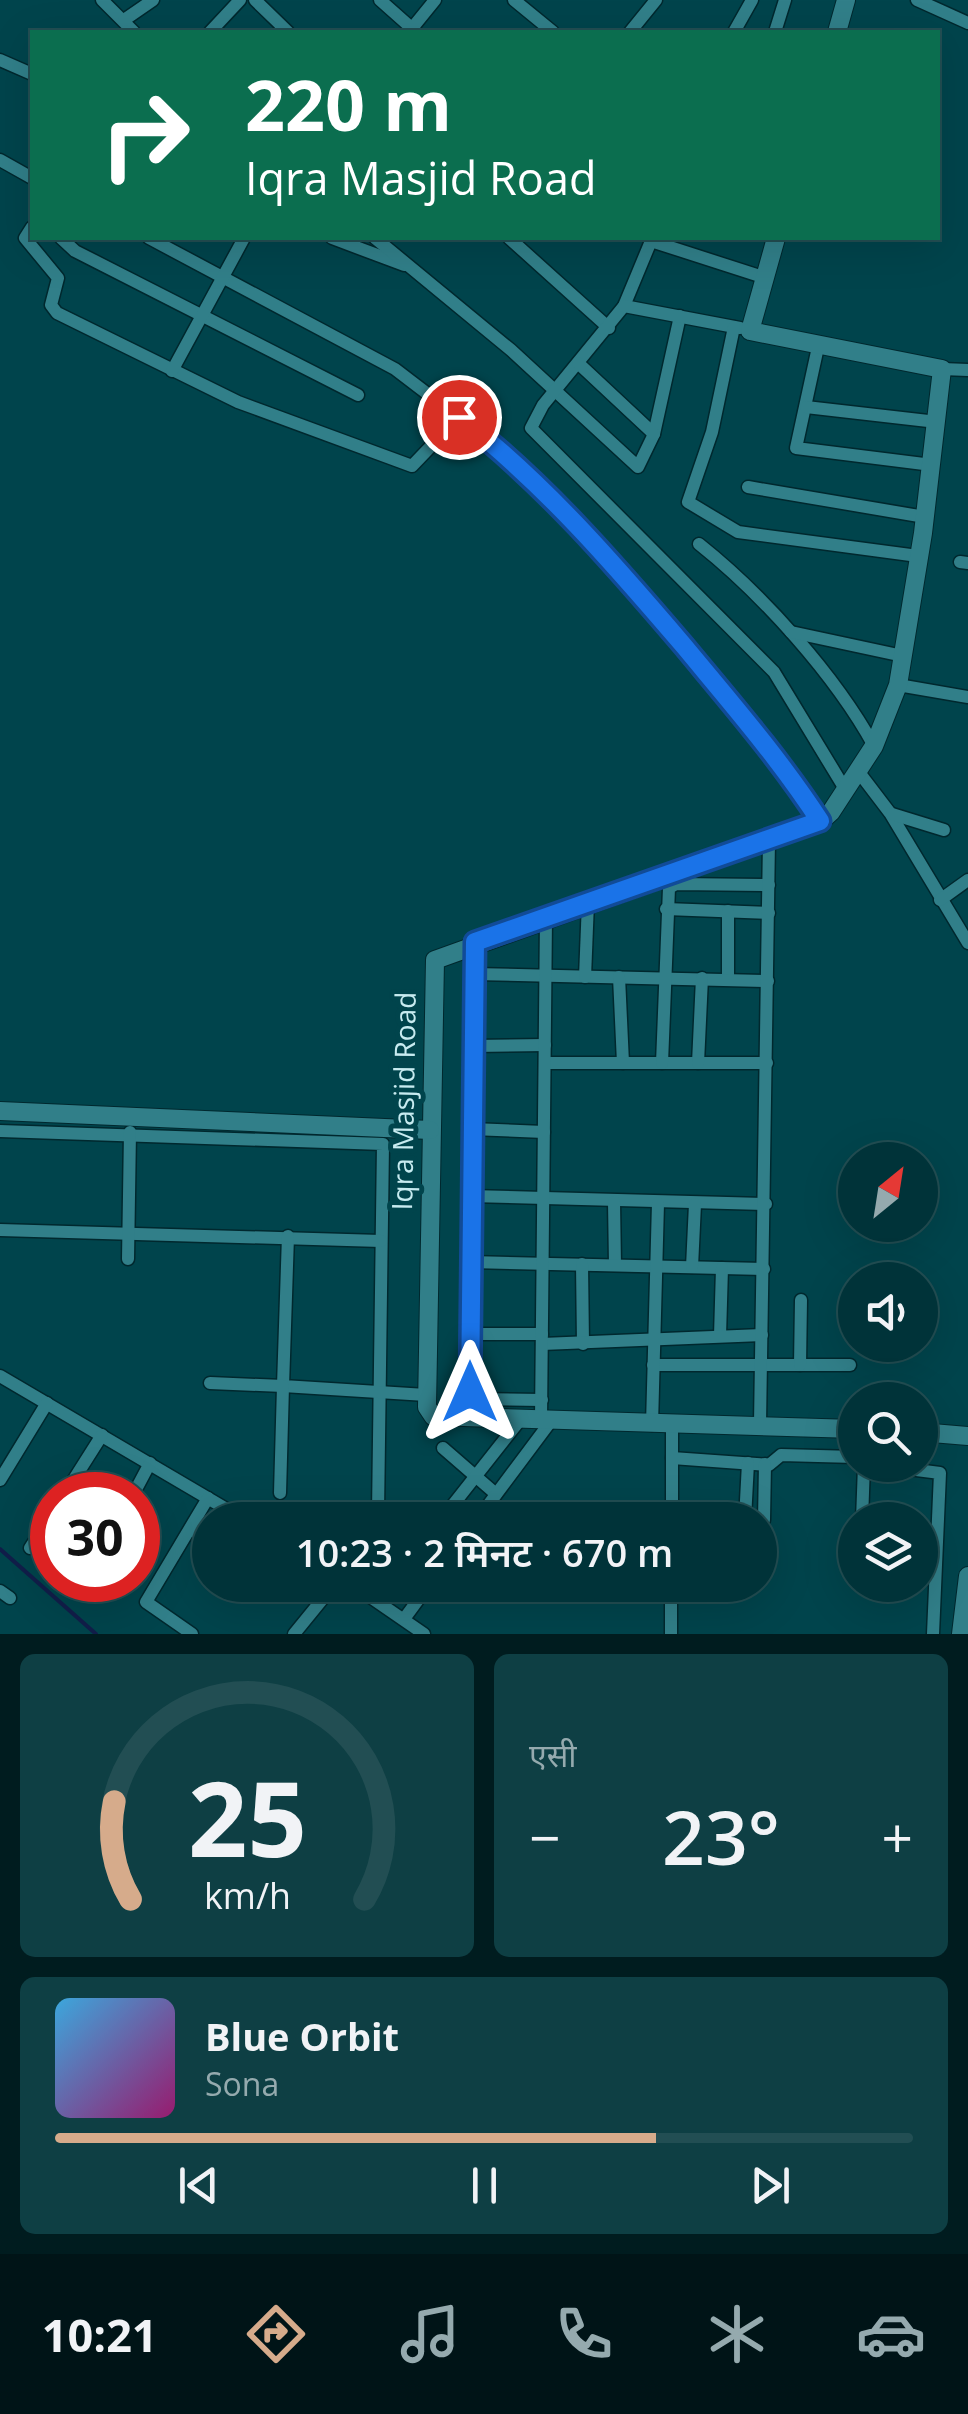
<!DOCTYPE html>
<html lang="hi">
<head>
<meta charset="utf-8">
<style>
	body { margin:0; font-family:"Open Sans","Noto Sans Devanagari",sans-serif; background:#0e3f44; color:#f1f3f6; height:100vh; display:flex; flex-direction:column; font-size:38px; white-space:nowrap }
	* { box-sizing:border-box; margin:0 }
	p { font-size:32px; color:#95aaae }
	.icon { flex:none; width:55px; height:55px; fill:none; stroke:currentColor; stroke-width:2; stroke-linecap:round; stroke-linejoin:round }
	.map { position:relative; height:1634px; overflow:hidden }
	.panel { display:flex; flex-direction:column; gap:20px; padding:20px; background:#001c1f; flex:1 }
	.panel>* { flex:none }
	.hud { position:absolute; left:30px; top:30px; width:910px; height:210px; border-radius:0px; box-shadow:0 10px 40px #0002,0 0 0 2px #224e53; background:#0b6e4f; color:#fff; overflow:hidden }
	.needle { width:65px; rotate:30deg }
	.buttons { position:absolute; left:838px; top:1142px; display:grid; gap:20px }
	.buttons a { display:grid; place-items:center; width:100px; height:100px; border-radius:50%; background:#003339; box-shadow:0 10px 40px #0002,0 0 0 2px #224e53; font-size:50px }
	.speed { position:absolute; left:30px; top:1472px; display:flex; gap:20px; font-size:50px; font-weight:700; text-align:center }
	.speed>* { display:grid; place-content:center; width:130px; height:130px; border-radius:50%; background:#003339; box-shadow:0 10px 40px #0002,0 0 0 2px #224e53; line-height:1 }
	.speed .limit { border:15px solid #d22; background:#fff; color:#111 }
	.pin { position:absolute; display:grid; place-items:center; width:85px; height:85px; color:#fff; margin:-42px; border:5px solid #fff; border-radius:50%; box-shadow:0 2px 10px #0007 }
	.me { position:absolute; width:110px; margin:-55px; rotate:0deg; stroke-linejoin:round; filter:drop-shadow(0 0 8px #0008) }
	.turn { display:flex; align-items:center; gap:35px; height:210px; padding:0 50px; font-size:45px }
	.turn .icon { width:130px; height:130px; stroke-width:2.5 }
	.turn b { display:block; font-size:70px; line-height:85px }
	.big { font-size:75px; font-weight:600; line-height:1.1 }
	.panel .card { flex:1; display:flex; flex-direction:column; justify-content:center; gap:15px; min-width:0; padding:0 35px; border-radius:15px; background:#0e3f44 }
	.panel .dial { align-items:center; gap:0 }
	.dial svg { height:260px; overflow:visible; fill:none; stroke:#224e53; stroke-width:7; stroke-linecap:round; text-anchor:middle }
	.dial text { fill:#f1f3f6; stroke:none }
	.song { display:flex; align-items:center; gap:30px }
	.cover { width:120px; height:120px; border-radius:15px; background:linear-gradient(135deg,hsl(200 70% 55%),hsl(320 70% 35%)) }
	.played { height:10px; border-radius:5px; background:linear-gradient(90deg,#d6ab8b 70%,#224e53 70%) }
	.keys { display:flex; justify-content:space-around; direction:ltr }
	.heat { display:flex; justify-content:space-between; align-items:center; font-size:55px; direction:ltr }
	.panel .tiles { flex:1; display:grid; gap:20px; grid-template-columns:1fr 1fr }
	.card:last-child { grid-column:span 2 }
	.trip { position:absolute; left:192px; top:1502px; width:585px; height:100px; border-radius:50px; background:#003339; box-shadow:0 10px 40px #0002,0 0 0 2px #224e53; font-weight:600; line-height:100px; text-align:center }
	.dock { display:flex; height:160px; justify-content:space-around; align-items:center; background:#001417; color:#95aaae }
	.dock .icon { width:70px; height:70px }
	.dock .on { color:#d6ab8b }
	.dock b { font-size:45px; color:#f1f3f6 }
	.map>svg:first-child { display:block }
</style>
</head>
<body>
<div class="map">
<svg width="968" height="1634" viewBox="0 0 968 1634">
	<rect width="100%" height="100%" fill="#00444c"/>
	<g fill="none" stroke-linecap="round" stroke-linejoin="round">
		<path stroke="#111e4a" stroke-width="4" d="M0,1549L96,1634"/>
		<defs>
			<g id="street">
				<path d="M102,0L134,32"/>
				<path d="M255,0L288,32"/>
				<path d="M380,0L416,32"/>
				<path d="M514,0L553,32"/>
				<path d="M917,0L968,23"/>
				<path d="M124,20L153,0"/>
				<path d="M210,32L240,0"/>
				<path d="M409,32L435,0"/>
				<path d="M630,32L656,0"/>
				<path d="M734,32L752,0"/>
				<path d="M775,32L785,0"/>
				<path d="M0,60L32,74"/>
				<path d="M0,160L32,178"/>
				<path d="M32,227L25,238L58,278L51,305L57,313L238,402L412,466L459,417"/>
				<path d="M61,238L75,251L358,395"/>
				<path d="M149,238L395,369L510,457L617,568L771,747L821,821"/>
				<path d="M332,238L404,265"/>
				<path d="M375,238L511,350L638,467L654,434L680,316"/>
				<path d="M509,238L609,328"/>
				<path d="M763,277L651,241L624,306L543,405L531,428L774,672L845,789"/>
				<path d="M624,306L740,328"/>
				<path d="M734,327L712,432L688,502L738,532L918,556"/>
				<path d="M818,347L796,448L932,465"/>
				<path d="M578,363L654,434"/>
				<path d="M942,369L968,370"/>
				<path d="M172,371L244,238"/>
				<path d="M806,407L937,422"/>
				<path d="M748,487L925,517"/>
				<path d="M699,544C762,594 835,675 874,746"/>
				<path d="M960,562L968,563"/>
				<path d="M791,632L903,656"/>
				<path d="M898,685L968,697"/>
				<path d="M858,771L890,813L968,943"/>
				<path d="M892,814L944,830"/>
				<path d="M940,900L968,880"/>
				<path d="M666,909L769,913"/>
				<path d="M728,911V979"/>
				<path d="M475,943L470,1392L476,1399L542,1400"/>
				<path d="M474,974L768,981"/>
				<path d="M585,977L588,902"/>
				<path d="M619,977L623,1063"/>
				<path d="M473,1046L545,1045"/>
				<path d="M545,1063H767"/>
				<path d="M662,1063L669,888L676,884L769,885"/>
				<path d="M698,1063L702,978"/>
				<path d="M471,1129L544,1132"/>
				<path d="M0,1131L383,1144L378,1513"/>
				<path d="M470,1196L766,1204"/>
				<path d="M614,1202L615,1265"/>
				<path d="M0,1230L381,1241"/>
				<path d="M288,1236L283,1386L426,1395"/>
				<path d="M128,1259L130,1132"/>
				<path d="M470,1262L764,1269"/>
				<path d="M582,1264L583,1344"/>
				<path d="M692,1267L695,1204"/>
				<path d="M470,1334H542"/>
				<path d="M720,1336L722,1268"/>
				<path d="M542,1344L762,1335"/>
				<path d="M653,1365H850"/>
				<path d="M800,1365L801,1300"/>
				<path d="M0,1376L245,1520"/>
				<path d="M210,1383L283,1386L280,1493"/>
				<path d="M541,1420L546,917"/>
				<path d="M760,1424L769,840"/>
				<path d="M652,1425L658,1203"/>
				<path d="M443,1448L496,1494"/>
				<path d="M672,1458L769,1465L781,1455L855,1457"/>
				<path d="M748,1463L745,1519L760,1520"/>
				<path d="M877,1465L940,1473L933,1634"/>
				<path d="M0,1480L47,1403"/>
				<path d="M64,1495L102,1435"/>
				<path d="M133,1495L150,1463"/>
				<path d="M441,1520L520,1420"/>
				<path d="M477,1520L551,1421"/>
				<path d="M672,1520V1426"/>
				<path d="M760,1520H764L765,1464"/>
				<path d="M862,1520L864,1465"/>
				<path d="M193,1529L210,1546"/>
				<path d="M30,1548L52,1514"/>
				<path d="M353,1585L424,1634"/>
				<path d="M83,1589L88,1580"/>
				<path d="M0,1591L10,1598"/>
				<path d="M254,1591L259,1585"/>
				<path d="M404,1619L429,1585"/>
				<path d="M192,1634L146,1602L208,1498"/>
				<path d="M294,1634L334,1585"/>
				<path d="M671,1634V1585"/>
			</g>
			<g id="secondary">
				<path d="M837,32L846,0"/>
				<path d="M776,238L750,331L942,369L923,533L898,685L874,746L831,812L821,821L769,840L435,960L427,1407L433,1416L855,1429"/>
				<path d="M0,1111L430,1130"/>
				<path d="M920,1432L968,1436"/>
				<path d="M961,1634L968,1576"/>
			</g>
		</defs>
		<use href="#street" stroke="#00282e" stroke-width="15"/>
		<use href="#secondary" stroke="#00282e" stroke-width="20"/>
		<use href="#street" stroke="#317f89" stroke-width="12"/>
		<use href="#secondary" stroke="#317f89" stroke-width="18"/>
	</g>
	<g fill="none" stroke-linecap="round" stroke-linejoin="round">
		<defs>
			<path id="route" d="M459,417C544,483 614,564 684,646C732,704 779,758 820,821L475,942L470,1392"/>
		</defs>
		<use href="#route" stroke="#114b97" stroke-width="25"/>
		<use href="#route" stroke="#1a73e8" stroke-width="18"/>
	</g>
	<g text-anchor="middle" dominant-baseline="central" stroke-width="10" stroke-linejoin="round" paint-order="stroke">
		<g font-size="28" fill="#c7ebf0" stroke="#00444c">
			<text transform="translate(403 1101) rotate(-89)">Iqra Masjid Road</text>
		</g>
	</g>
</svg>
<div class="buttons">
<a><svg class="needle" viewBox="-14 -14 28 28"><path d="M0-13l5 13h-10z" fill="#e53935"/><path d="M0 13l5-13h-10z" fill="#95aaae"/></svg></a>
<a><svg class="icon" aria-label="sound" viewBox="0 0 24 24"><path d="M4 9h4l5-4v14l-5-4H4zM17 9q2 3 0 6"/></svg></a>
<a><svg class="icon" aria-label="search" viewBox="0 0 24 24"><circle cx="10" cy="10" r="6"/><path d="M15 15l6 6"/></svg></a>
<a><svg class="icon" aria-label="layers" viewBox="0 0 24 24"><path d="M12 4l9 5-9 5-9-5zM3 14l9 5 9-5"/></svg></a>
</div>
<div class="speed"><div class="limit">30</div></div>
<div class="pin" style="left:459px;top:417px;background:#d93025"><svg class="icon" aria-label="arrive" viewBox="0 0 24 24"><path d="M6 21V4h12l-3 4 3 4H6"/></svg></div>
<svg class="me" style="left:470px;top:1392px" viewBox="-20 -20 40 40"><path d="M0-17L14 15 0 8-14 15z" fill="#1a73e8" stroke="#fff" stroke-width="4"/></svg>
<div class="trip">10:23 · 2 मिनट · 670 m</div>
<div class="hud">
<div class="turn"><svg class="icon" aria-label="right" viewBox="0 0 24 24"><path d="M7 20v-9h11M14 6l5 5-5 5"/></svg><div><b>220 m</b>Iqra Masjid Road</div></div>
</div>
</div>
<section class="panel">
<div class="tiles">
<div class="card dial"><svg viewBox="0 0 100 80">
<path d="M14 69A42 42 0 1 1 86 69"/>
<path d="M14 69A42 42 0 0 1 9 39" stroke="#d6ab8b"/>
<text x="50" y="56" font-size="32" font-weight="700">25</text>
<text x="50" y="72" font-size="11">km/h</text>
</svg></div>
<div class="card"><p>एसी</p>
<div class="heat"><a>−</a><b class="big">23°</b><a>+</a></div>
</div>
<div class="card">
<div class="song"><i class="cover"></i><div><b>Blue Orbit</b><p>Sona</p></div></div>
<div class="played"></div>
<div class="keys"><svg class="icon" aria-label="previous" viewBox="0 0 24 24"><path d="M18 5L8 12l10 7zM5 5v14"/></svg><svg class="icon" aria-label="pause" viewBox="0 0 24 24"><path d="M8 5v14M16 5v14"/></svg><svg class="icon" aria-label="next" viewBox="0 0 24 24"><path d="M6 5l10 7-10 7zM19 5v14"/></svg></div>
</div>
</div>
</section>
<nav class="dock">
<b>10:21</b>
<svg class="icon on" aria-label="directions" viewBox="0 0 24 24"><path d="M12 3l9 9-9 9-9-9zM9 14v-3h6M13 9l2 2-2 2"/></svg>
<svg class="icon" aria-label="music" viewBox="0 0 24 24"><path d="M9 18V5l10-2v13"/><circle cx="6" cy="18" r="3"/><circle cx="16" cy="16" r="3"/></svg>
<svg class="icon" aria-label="phone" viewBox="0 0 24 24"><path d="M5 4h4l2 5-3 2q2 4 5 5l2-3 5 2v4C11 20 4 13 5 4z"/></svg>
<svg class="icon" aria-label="climate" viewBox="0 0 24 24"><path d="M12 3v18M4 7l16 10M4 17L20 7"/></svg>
<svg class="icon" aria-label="car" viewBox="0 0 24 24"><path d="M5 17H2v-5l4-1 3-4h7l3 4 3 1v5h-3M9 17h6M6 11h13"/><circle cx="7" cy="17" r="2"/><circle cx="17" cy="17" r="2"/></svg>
</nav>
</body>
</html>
